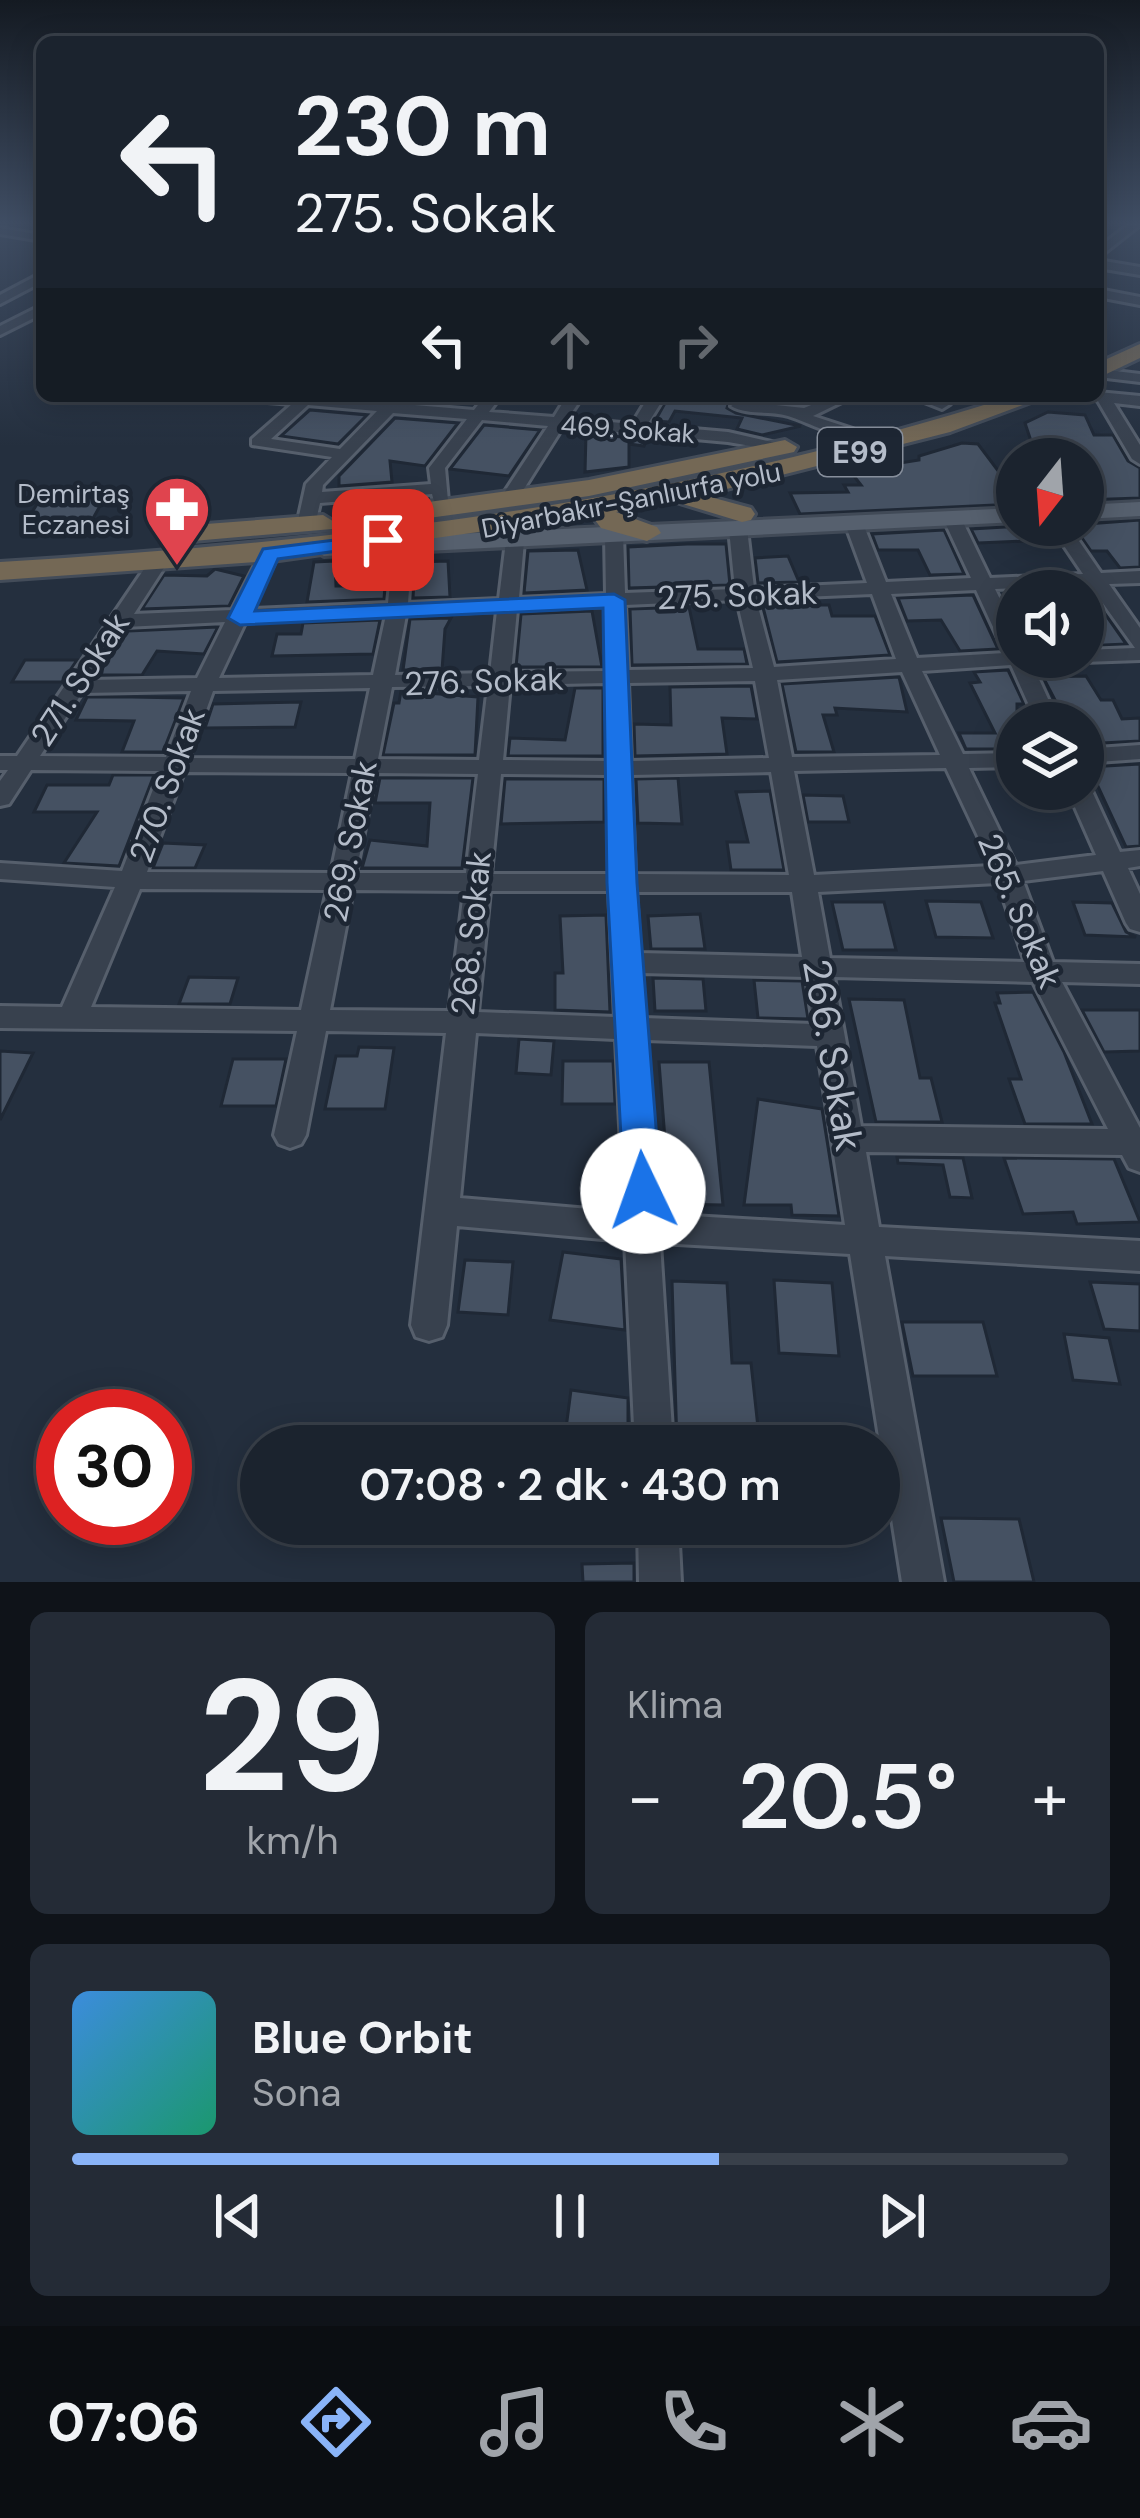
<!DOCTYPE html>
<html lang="tr">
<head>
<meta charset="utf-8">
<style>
	body { margin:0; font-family:"DM Sans",sans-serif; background:#242b36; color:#f1f3f6; height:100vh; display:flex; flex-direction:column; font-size:45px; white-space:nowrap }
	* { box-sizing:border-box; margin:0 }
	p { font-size:39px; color:#a0a4aa }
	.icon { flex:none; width:66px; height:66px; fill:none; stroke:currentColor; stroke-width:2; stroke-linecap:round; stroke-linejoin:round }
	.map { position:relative; height:1582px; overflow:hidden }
	.sheet { display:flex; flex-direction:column; gap:30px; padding:30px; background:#0f1319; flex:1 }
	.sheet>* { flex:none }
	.guide { position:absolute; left:36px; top:36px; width:1068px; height:366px; border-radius:18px; box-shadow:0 6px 30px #0003,0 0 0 3px #39404a; background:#1b232e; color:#f1f3f6; overflow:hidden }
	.needle { width:78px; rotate:197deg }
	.buttons { position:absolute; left:996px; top:438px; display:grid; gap:24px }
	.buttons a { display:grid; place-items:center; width:108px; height:108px; border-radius:50%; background:#1b232e; box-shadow:0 6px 30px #0003,0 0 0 3px #39404a; font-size:60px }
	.speed { position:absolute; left:36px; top:1389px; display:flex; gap:24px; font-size:60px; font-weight:700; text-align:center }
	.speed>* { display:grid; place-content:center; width:156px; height:156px; border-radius:50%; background:#1b232e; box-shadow:0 6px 30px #0003,0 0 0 3px #39404a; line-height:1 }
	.speed .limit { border:18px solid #d22; background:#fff; color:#111 }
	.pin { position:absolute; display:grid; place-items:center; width:102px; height:102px; color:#fff; margin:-51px; border-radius:24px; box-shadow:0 6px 18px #0006 }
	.me { position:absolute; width:132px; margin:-66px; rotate:357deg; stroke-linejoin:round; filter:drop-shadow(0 0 9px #0008) }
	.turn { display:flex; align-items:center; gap:42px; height:252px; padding:0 60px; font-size:54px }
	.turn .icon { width:156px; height:156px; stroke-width:2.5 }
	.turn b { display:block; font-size:84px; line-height:102px }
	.lanes { display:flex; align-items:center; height:114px; padding:0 60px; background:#0003; justify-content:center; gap:60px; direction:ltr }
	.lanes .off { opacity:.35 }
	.big { font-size:90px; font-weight:600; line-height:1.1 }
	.sheet .card { flex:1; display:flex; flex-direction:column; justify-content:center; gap:18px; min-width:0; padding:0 42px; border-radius:18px; background:#242b36 }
	.sheet .dial { align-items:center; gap:0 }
	.dial b { font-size:156px; line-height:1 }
	.song { display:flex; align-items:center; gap:36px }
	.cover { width:144px; height:144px; border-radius:18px; background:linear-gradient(135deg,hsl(210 70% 55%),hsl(160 70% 35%)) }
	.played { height:12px; border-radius:6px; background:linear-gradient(90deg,#8ab4f8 65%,#39404a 65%) }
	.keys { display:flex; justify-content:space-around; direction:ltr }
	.heat { display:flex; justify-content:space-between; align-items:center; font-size:66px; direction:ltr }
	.sheet .tiles { flex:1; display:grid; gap:30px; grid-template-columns:1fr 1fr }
	.card:last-child { grid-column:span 2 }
	.trip { position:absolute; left:240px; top:1425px; width:660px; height:120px; border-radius:60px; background:#1b232e; box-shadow:0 6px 30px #0003,0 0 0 3px #39404a; font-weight:600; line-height:120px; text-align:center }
	.dock { display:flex; height:192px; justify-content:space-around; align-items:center; background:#0b0e12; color:#a0a4aa }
	.dock .icon { width:84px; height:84px }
	.dock .on { color:#8ab4f8 }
	.dock b { font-size:54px; color:#f1f3f6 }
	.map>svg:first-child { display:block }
</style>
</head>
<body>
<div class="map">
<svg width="1140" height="1582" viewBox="0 0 1140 1582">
	<rect width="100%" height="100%" fill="#242f3e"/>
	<g fill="#455162" stroke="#1f2835" stroke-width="3">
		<path d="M669,396H821L803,403L739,397L729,402L727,408L736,413L801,426L762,435L737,429L742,418L675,411L669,422L655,421Z"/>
		<path d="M310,410L367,415L338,444L281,436Z"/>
		<path d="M1048,412L1085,415L1094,435H1113L1128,461L1140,468V498L1083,500V459L1036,456L1025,423Z"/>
		<path d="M395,418L458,423L425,466L390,461L392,482L339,486V476Z"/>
		<path d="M484,425L540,430L509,476L450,469Z"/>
		<path d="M586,434L647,439L644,446L629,444V467L585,472Z"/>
		<path d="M962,443L978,444L1017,496V504L800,514L790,493L848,492L844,485H861L850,471L919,460V456Z"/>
		<path d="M105,497L91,522L25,523L41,498Z"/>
		<path d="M1140,520V567L1120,568L1107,551H1091L1073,525Z"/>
		<path d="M1039,525L1050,540L978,543L971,529Z"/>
		<path d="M944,530L964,574L930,575L918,550H878L872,534Z"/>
		<path d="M687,544H726L730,585L629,588L628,547Z"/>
		<path d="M578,550L587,590L524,593L528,551Z"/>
		<path d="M788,556L799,582L758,583L755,558Z"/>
		<path d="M335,561L336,586H385L384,599L307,602L314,562Z"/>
		<path d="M448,561L450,597L413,598L415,562Z"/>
		<path d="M215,569L244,576L229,606L142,609L164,575L207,576Z"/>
		<path d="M973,595L998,649L960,651L941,620L907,621L898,598Z"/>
		<path d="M808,601L809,605H829L832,616H875L890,655L777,662L762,603Z"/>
		<path d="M1096,601L1126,644L1083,646V602Z"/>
		<path d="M689,607L698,649H744L747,664L632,665L630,609Z"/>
		<path d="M592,611L602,667H516L521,614Z"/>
		<path d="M451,618L445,629L442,670H403L410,619Z"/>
		<path d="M380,620L373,654L272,656L277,634H301L303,623Z"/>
		<path d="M218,627L204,654L157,651L142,675H98L128,631Z"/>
		<path d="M25,660H77L62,682H12Z"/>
		<path d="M1008,670L1024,704H1017V749H966L959,733H995L970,683L980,682L974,672Z"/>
		<path d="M1086,676L1101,700H1113L1122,719L1140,718V741L1083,744V723H1067L1043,677Z"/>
		<path d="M899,677L907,712L835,708L837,715H823L834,752H796L782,684Z"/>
		<path d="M751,686L757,719L722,718L727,754L635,756L634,724L671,725L670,687Z"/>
		<path d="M575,688H603V756H508L510,738L565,740Z"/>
		<path d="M401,691L478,697L475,755H383L394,703H399Z"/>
		<path d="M87,697H132L184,698L163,752H122L134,721L76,720Z"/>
		<path d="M301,702L295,727L205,728L213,704Z"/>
		<path d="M1140,764V846L1126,847L1089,767Z"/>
		<path d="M113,775H154L119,866L64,863L97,812H34L47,785H109Z"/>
		<path d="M380,778H473L462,868H362L370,840L427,846L430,803H375Z"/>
		<path d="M678,778L682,824L638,823L636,779Z"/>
		<path d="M505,779H604V822L501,824Z"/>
		<path d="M770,791L784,870H731L727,842H748L736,792Z"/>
		<path d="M803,795L843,796L849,822H808Z"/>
		<path d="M163,843L205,845L195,868H153Z"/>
		<path d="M926,901L981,902L993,938L936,937Z"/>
		<path d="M832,902H884L896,950H843Z"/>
		<path d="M1073,902L1112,903L1126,932L1136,937L1085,935Z"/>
		<path d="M700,914L705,949H651L648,916Z"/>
		<path d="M606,915L610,1012L555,1010V973H563L560,916Z"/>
		<path d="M189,977L238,978L230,1004H179Z"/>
		<path d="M653,978L703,979L706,1011H655Z"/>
		<path d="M754,980L802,981L808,1019L758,1018Z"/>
		<path d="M1033,992L1064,1052L1092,1124H1025L1009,1079H1021L995,1003H1000L997,993Z"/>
		<path d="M849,999L904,1000L920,1078H931L942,1122H876Z"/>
		<path d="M1082,1010H1140V1051L1104,1052Z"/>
		<path d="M519,1039L554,1041L551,1075L516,1073Z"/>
		<path d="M359,1047L394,1048L385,1109H325L336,1056H357Z"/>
		<path d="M0,1051L33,1053L0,1120Z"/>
		<path d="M233,1059H286L276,1106H221Z"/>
		<path d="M563,1061H613L615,1104H562Z"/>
		<path d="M659,1062H709L723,1205L670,1204Z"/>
		<path d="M758,1099L822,1109L839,1216L792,1215L791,1205H744Z"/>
		<path d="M897,1157L963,1158L972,1198L950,1197L943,1165L898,1163Z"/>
		<path d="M1004,1158L1114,1159L1140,1222L1077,1224L1073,1212L1023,1214Z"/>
		<path d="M563,1252L621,1259L625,1330L550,1320Z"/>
		<path d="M465,1260L513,1262L508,1315L458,1312Z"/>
		<path d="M774,1280L832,1283L839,1356L779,1353Z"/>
		<path d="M672,1281L727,1283L732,1363H751L760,1446H677Z"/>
		<path d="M1090,1282L1140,1284V1331L1104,1329Z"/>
		<path d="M902,1322H983L997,1376H913Z"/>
		<path d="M1064,1334L1109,1338L1120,1384L1073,1380Z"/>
		<path d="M571,1390L628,1398V1445L565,1436Z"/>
		<path d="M941,1518L1019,1519L1034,1582H954Z"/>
		<path d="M634,1563V1582H583L582,1564Z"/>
	</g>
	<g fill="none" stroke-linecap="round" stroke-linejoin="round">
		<defs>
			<g id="minor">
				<path d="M1128,225H1140L1098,258V248Z"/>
				<path d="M0,228L42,235V241L0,234Z"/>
				<path d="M1098,260L1140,267V275L1098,268Z"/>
				<path d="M36,276L40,283L0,304V295Z"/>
				<path d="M1098,289L1140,297V305L1098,297Z"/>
				<path d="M42,305V314L0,335V326Z"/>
				<path d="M1098,369L1140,374V382L1098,377Z"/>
				<path d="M1098,392L1140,396V406L1114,403L1140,445V464L1132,459L1098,401L1088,396H1098Z"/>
				<path d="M247,396H307L474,410L485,396H501L489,412L554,417L567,396H583L568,418L632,424L649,396H665L647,425L728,432L794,447L786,452L728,442L563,427L515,503L509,504L500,499L548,426L482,420L445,468L449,512H437L432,494L320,503L315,525L306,530L297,525L306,484L332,457L252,445V439L292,404L255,401ZM308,405L377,411L340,449L271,439ZM393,413L467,419L429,468L431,484L322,492L323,485Z"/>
				<path d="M833,396H854L813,416L853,429V435C830,436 808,422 788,416C770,410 748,416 731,406L739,401L804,408Z"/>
				<path d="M909,396H932L950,404L942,409Z"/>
				<path d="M952,513L961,518L990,578L1083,574L1050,525H1068L1101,573L1140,571V583L1109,584L1140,628V660L1083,662L1073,657H1083V650L1135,648L1090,585L995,589L1017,634V657H1048L1045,661L1032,664L1059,723H1037L1011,665L922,671L963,754L1017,753V767L969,768L1016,865L1096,855L1067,789H1083V783L1091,789L1120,852L1140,850V866L1128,868L1140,894V932L1130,929L1126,923L1103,871L1023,881L1053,962L1140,964V984L1062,982L1140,1128V1172L1129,1168L1122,1155L866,1152L879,1227L1140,1241V1271L885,1256L944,1582H902L850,1254L660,1243L673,1446H635L625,1241L457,1226L447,1325L442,1337L429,1341L416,1337L411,1325L446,1033L326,1031L306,1135L301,1144L290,1148L279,1144L274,1135L297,1031L0,1028V1006L62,1007L115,887L0,879V863L122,871L160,771L31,770L9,804L0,806V781L8,770H0V756H17L153,556H167L169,560L134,614L232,610L261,553L270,547L279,553L252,609L388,603L394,547L403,541L412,547L408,603L499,599L506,541L515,536L524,541L519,598L606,594L605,535L614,530L623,535L625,593L735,589L729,529L738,524L747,529L754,588L867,583L846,526L855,521L864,526L886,582L971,578L943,518ZM976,590L1005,653L917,658L891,594ZM872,594L896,659L774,667L756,599ZM737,600L753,668L628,670L625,605ZM606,606V671L511,672L517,610ZM497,611L490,673L395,675L406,615ZM386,615L373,675L219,678L246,621ZM225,622L197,678L90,680L125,627ZM902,672L940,755L792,757L777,680ZM755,681L769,758L631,761L628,683ZM607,683L608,761L503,760L510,685ZM488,686L479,760L378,759L392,687ZM370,688L355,759L189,758L213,691ZM191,691L166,757L40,756L82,693ZM946,768L992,866L814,875L794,771ZM184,772L352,773L331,873L147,872ZM771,772L789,875L635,874L631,775ZM376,773L478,774L466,873H356ZM501,774L608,775L609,874H491ZM998,883L1025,962L830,958L818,892ZM140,889L327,890L301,1010L91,1007ZM353,890L464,891L449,1011L330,1010ZM490,891H609L615,1017L478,1012ZM636,892H792L802,957L640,953ZM641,973L806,977L813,1024L644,1018ZM834,977L1033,982L1108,1129L861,1126ZM476,1033L616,1039L624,1212L460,1198ZM646,1040L817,1046L845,1225L658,1214Z"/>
				<path d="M1140,745V759L1083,763V749Z"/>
				<path d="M638,1524H678L681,1582H639Z"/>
			</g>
			<g id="major">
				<path d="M1140,502V516L1083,519V505Z"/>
				<path d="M1017,508V522L324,556L311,548L324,540Z"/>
			</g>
			<g id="highway">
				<path d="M1140,344V358L1098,378V363Z"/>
				<path d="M1013,396H1047L950,432L703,495L751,508L755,514L751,520L742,522L673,501L616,512L657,527L661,533L647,541L601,528L592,516L272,561L0,580V562C350,541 677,503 1013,396Z"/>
				<path d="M785,440L797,447L794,452L589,496L414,520L401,512L414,504L589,480Z"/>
				<path d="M323,515L336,523L332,529L193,541L179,533L193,525Z"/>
			</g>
		</defs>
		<use href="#minor" stroke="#565f6c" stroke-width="6"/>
		<use href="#major" stroke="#414a57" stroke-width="6"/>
		<use href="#highway" stroke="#434c59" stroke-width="6"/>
		<use href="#minor" fill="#38414e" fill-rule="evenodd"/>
		<use href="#major" fill="#56606e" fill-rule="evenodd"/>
		<use href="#highway" fill="#746855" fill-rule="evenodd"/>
	</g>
	<linearGradient id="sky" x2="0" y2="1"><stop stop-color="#141a22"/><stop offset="0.5" stop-color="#3f4d63"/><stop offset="1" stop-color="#3f4d63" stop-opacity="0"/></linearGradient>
	<rect width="1140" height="446" fill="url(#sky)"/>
	<path fill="#1a73e8" stroke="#114b97" stroke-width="3" d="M383,534L393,540L390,544L278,559L255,611L614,594L625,600L637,883L661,1191L656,1202L643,1207L629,1202L624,1191L607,883L603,608L240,625L228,618L263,549Z"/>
	<defs>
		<symbol id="pharmacy-pin" viewBox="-11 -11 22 30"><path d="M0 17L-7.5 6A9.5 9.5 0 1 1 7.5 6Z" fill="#e0444e" stroke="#1d2633"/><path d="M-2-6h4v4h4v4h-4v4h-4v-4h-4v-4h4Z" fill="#fff"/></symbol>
	</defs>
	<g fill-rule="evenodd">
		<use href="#pharmacy-pin" x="139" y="471" width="76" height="104"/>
	</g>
	<g text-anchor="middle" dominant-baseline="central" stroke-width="9" stroke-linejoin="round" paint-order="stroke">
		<g font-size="27" fill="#b4bcc9" stroke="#1d2633">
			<text transform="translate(628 429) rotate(4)">469. Sokak</text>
			<text transform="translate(631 500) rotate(-11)">Diyarbakır-Şanlıurfa yolu</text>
		</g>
		<g font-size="27" fill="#b4bcc9" stroke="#1d2633" text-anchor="end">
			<text x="130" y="493">Demirtaş<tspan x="130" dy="31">Eczanesi</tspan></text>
		</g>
		<rect fill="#1d2633" stroke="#878f9c" stroke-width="3" x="818" y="428" width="84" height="48" rx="9"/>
		<g font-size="30" font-weight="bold" fill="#b4bcc9">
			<text x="860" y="452">E99</text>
		</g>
		<g font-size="33" fill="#b4bcc9" stroke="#1d2633">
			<text transform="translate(737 595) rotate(-2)">275. Sokak</text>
			<text transform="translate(80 679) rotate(-57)">271. Sokak</text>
			<text transform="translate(484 681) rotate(-2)">276. Sokak</text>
			<text transform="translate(167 785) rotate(-70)">270. Sokak</text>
			<text transform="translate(350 841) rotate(-79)">269. Sokak</text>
			<text transform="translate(1020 911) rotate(67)">265. Sokak</text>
			<text transform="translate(471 933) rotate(-84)">268. Sokak</text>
		</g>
		<g font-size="39" fill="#b4bcc9" stroke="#1d2633">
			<text transform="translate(833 1055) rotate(80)">266. Sokak</text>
		</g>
	</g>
</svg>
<div class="buttons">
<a><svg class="needle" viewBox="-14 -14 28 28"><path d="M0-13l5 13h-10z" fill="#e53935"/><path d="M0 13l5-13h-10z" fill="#a0a4aa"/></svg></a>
<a><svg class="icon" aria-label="sound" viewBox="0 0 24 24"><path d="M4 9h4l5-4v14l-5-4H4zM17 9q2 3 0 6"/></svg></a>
<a><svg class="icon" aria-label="layers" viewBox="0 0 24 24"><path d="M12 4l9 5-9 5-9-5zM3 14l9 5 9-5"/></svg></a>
</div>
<div class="speed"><div class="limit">30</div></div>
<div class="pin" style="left:383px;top:540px;background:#d93025"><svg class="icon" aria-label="arrive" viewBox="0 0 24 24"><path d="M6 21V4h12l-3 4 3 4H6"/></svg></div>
<svg class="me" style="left:643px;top:1191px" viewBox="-20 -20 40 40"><circle r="19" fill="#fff"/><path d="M0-13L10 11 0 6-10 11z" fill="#1a73e8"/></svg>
<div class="trip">07:08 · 2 dk · 430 m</div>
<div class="guide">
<div class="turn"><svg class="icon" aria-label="left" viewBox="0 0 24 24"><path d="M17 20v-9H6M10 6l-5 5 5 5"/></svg><div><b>230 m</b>275. Sokak</div></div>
<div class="lanes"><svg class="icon" aria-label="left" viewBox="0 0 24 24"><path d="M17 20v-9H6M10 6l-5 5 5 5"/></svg><svg class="icon off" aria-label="ahead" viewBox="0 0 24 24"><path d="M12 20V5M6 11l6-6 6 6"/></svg><svg class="icon off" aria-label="right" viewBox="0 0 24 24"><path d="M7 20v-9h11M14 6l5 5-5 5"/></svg></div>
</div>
</div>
<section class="sheet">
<div class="tiles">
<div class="card dial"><b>29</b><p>km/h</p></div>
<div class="card"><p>Klima</p>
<div class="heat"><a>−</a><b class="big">20.5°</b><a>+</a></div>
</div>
<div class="card">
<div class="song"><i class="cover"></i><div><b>Blue Orbit</b><p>Sona</p></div></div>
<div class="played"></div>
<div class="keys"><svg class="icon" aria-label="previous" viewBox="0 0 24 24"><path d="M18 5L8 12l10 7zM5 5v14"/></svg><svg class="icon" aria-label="pause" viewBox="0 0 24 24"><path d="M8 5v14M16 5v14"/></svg><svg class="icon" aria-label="next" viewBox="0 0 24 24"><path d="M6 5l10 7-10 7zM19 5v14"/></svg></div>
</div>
</div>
</section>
<nav class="dock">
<b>07:06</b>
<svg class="icon on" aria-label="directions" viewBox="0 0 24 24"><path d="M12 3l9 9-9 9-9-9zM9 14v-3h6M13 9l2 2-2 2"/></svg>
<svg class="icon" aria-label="music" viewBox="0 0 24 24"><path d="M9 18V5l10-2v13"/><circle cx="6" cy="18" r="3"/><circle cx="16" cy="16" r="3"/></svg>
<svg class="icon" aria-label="phone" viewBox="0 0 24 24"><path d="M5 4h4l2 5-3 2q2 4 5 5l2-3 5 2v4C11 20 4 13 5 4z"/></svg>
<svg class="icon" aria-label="climate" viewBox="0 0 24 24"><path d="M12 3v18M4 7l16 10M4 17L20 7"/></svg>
<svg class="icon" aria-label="car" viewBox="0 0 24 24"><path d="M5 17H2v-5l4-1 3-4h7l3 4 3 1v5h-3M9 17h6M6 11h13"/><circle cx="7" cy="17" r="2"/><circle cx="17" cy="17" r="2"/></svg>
</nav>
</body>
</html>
